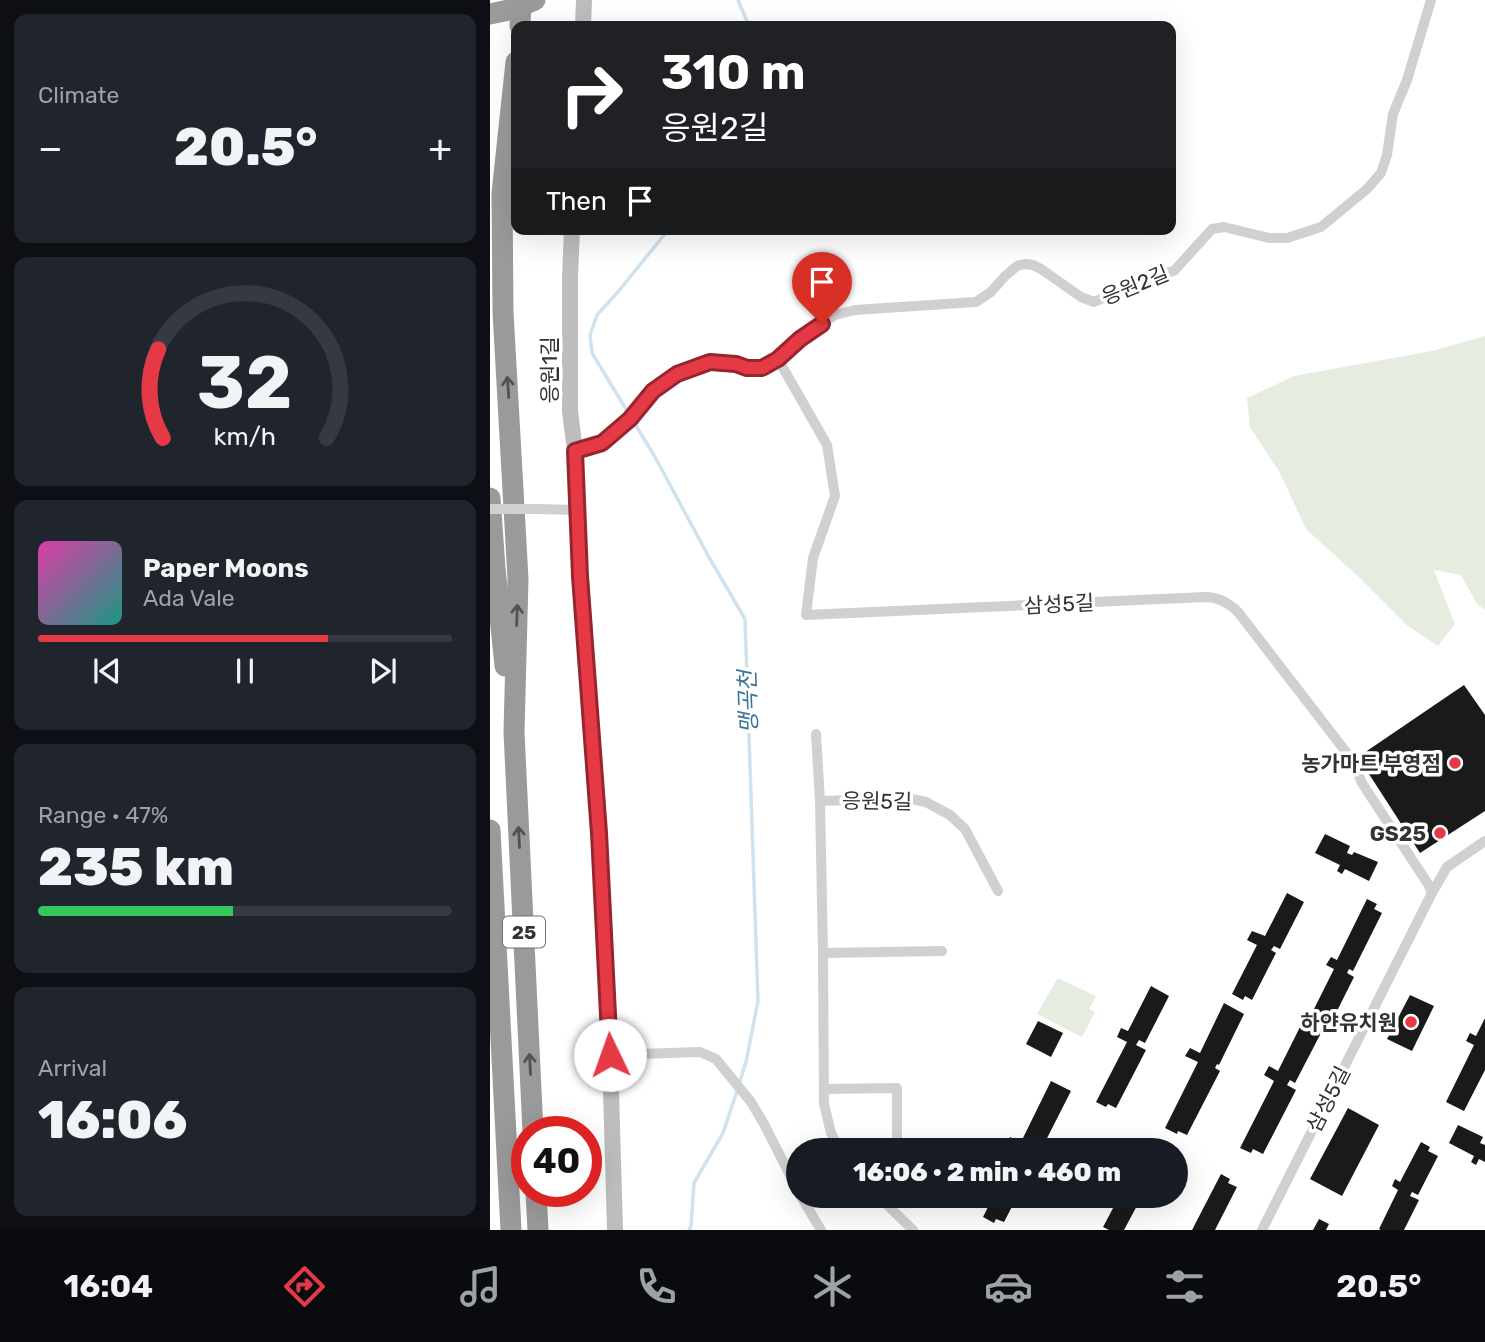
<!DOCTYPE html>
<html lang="en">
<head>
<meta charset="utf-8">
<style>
	body { margin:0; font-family:Rubik,"Noto Sans KR",sans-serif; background:#20242c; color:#f1f3f6; height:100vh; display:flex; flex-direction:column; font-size:26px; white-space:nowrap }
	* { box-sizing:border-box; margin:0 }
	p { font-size:23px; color:#9ea1a6 }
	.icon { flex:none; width:38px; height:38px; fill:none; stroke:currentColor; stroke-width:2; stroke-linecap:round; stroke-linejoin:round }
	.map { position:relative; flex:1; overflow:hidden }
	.panel { display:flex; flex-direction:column; gap:14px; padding:14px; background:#0d0f14; width:490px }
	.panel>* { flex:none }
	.banner { position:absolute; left:21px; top:21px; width:665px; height:214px; border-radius:14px; box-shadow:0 7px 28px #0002; background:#202124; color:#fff; overflow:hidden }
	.speed { position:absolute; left:21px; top:1116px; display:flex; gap:14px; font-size:35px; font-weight:700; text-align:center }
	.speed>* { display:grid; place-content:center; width:91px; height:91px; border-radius:50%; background:#171b24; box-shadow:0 7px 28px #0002; line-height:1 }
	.speed .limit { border:10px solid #d22; background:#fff; color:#111 }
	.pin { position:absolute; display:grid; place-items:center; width:60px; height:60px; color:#fff; margin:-72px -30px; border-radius:50% 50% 50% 0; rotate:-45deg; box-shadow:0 0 7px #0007 }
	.pin .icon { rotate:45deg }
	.me { position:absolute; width:77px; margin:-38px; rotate:357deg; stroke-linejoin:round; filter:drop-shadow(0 0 5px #0008) }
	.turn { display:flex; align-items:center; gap:24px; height:147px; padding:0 35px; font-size:32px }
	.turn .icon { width:91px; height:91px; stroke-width:2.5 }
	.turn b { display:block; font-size:49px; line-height:60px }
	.then { display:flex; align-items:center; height:66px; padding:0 35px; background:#0003; gap:14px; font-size:26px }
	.big { font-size:52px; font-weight:800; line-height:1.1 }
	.panel .widget { flex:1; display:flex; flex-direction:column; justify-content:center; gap:10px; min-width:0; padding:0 24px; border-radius:14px; background:#20242c }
	.panel .dial { align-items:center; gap:0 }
	.dial svg { height:182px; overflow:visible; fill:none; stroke:#363941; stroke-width:7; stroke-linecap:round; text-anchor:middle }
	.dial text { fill:#f1f3f6; stroke:none }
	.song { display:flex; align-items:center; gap:21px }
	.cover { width:84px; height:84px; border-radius:10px; background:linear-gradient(135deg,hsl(320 70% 55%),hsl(170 70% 35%)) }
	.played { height:7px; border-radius:4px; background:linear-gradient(90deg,#e63946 70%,#363941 70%) }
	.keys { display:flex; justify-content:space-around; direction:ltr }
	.heat { display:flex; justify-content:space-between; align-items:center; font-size:38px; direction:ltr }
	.charge { height:10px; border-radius:5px; background:linear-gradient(90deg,#34c759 47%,#363941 0) }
	.trip { position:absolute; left:296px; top:1138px; width:402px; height:70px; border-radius:35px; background:#171b24; box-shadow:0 7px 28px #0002; font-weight:800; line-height:70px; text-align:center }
	.dock { display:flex; height:112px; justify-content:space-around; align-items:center; background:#090b0e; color:#9ea1a6 }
	.dock .icon { width:49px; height:49px }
	.dock .selected { color:#e63946 }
	.dock b { font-size:32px; color:#f1f3f6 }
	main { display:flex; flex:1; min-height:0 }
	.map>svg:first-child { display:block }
</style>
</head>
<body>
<main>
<section class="panel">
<div class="widget"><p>Climate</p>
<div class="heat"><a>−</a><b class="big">20.5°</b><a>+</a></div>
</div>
<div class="widget dial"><svg viewBox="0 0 100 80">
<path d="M14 69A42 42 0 1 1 86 69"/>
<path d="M14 69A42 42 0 0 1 12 30" stroke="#e63946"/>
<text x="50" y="56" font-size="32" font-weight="700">32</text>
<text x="50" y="72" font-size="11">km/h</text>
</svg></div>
<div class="widget">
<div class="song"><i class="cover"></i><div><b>Paper Moons</b><p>Ada Vale</p></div></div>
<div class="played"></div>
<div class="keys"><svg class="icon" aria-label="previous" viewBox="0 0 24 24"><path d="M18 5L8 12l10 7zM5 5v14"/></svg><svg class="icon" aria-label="pause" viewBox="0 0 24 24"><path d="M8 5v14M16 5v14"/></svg><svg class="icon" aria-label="next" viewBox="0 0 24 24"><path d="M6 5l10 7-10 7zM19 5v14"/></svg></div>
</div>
<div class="widget"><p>Range · 47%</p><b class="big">235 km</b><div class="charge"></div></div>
<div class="widget"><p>Arrival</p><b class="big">16:06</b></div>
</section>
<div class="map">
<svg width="995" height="1230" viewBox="0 0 995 1230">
	<rect width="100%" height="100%" fill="#fff"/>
	<g fill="#e6ecdf">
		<path d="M995,336V610L987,604L971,575L944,570L965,624L948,646L918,626L871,579L816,529L790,473L760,427L757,398L804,376L942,351Z"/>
		<path d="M568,978L606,996L599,1009L605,1012L592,1037L547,1014Z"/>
	</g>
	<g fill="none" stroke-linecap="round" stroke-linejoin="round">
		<g stroke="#cfe2ee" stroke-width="3.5">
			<path d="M248,0L259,26"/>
			<path d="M179,229L127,293L107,315L100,335L102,353L165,457L220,559L255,619L268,1001L256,1062L249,1084"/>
			<path d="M199,1230L201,1226L204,1183L233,1133L247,1091"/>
		</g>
	</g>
	<g fill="#1a1a1a">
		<path d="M974,685L995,715V811L930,853L868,757Z"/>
		<path d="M835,834L860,846L857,853L862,855L864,852L888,862L879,881L855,869L852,874L847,871L850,865L825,853Z"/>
		<path d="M797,893L814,902L790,949L784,946L781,950L786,953L762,1000L755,996L753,1000L742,994L767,945L757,940L762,931L775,936Z"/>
		<path d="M877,899L887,904L884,909L892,913L863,971L859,969L857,973L864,977L840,1025L821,1015L844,969L836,965L841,957L847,960Z"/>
		<path d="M661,986L679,996L655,1043L649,1040L646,1045L656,1050L626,1108L618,1104L616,1107L606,1102L637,1042L627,1037L631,1028L638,1031Z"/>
		<path d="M920,995L944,1006L922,1051L897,1039Z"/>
		<path d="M734,1003L754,1014L729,1065L727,1064L725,1068L730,1071L697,1135L688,1131L687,1134L675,1128L708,1062L695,1056L700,1048L710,1053Z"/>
		<path d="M995,1018V1070L974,1111L956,1102L984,1045L976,1041L980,1033L986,1036Z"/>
		<path d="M548,1021L573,1033L561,1057L536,1044Z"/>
		<path d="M812,1023L831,1033L805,1083L800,1080L797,1085L806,1090L773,1154L763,1149L761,1153L750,1148L784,1081L774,1075L779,1066L788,1071Z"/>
		<path d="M561,1081L581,1091L551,1150H523L516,1146L520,1137L531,1142Z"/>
		<path d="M858,1108L889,1125L852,1196L820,1179Z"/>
		<path d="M968,1125L993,1137L990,1143L995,1145V1162L989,1159L986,1165L981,1162L984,1156L959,1143Z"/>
		<path d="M931,1142L940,1147L938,1151L948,1156L928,1195L922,1192L920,1196L929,1200L914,1230H891L889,1229L908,1190L902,1186L905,1179L910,1182Z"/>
		<path d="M731,1174L740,1179L738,1183L747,1187L725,1230H702Z"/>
		<path d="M504,1195H528L514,1222L506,1219L504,1223L493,1217Z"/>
		<path d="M630,1195H639L650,1200L634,1230H619L613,1227Z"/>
		<path d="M829,1219L839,1224L836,1230H823Z"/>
	</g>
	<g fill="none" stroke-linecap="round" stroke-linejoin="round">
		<g stroke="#d0d0d0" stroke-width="10">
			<path d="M288,359L337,445L345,496L323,558L316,615L715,597C728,597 739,603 748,612L863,761L872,783L938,884L942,893L772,1230"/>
			<path d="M85,451L112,443L140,419L163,391L187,374L204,367L220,362L246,364L257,368H273L288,359L311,339L345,315L365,310L486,302L501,292L515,276L527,266L535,264L543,265L551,269L591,297L604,302L627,292L656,276L684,271L722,229L734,227L779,238H797L831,227L877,189L891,173L897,155L903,114L917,80L941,0"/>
			<path d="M46,509L87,510"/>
			<path d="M326,734L330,801L333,953L334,1104L341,1133L350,1150"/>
			<path d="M330,801L417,798L436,802L460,815L475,829L508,891"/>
			<path d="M942,893L957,867L995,841"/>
			<path d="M333,953L452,951"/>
			<path d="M120,1055L210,1052L226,1059L261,1102L274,1124L308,1191"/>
			<path d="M334,1089L407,1088V1150"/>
			<path d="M310,1195L331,1230"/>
			<path d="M387,1195L423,1230"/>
		</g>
		<g stroke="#bdbdbd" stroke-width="16">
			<path d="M93,26L94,0"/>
			<path d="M82,229L80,277V411L85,451L90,576L109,833L120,1055L125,1230"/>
		</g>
		<g stroke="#9a9a9a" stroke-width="21">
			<path d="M30,26L31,0"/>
			<path d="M26,62L12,193L13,312L28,579L24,732L43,1132"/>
			<path d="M0,498L5,568L15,666"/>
			<path d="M0,830L21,1230"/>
			<path d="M46,1192L48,1230"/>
		</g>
		<path stroke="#d0d0d0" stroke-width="10" d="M0,509H46"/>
		<path stroke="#9a9a9a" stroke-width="21" d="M0,14L23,9L45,0"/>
	</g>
	<defs><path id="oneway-shaft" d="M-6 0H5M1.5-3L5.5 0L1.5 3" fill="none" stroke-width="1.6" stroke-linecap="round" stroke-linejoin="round" transform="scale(1.75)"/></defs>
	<g stroke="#525252">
		<use href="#oneway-shaft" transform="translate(18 387) rotate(-94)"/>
		<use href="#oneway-shaft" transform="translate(27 615) rotate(-88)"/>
		<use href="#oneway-shaft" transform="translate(29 837) rotate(-93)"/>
		<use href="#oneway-shaft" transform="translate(40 1064) rotate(-93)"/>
	</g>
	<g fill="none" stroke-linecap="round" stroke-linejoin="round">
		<defs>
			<path id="route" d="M120,1055L109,833L90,576L85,451L112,443L140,419L163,391L187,374L220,362L246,364L257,368H272L288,359L310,339L332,324"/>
		</defs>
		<use href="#route" stroke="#96252e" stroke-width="18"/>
		<use href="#route" stroke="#e63946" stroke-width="12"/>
	</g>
	<g fill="#e63946" stroke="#fff" stroke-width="2.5">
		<circle cx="965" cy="763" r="7"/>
		<circle cx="950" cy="833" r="7"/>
		<circle cx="921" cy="1022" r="7"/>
	</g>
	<g text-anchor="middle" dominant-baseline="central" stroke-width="7" stroke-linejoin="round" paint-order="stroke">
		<rect fill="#fff" stroke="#707070" stroke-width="2" x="13" y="916.5" width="42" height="31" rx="5"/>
		<g font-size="19" font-weight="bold" fill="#333">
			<text x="34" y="932">25</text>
		</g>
		<g font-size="21" fill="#333" stroke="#fff">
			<text transform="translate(645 285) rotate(-22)">응원2길</text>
			<text transform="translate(59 370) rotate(-90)">응원1길</text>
			<text transform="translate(569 604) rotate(-3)">삼성5길</text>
			<text transform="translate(387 801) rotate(1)">응원5길</text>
			<text transform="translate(838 1099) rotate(-63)">삼성5길</text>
		</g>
		<g font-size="21" font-weight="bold" fill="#333" stroke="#fff" text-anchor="end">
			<text x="951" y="763">농가마트 부영점</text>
			<text x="936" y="833">GS25</text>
			<text x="907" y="1022">하얀유치원</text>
		</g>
		<g font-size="23" font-style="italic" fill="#3f7597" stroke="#fff">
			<text transform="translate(258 702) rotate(-92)">맹곡천</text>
		</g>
	</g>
</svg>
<div class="speed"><div class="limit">40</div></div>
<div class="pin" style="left:332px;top:324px;background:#d93025"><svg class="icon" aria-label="arrive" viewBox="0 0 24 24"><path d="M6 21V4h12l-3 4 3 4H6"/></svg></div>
<svg class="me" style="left:120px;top:1055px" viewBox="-20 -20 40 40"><circle r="19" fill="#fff"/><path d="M0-13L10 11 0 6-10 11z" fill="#e63946"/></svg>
<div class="trip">16:06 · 2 min · 460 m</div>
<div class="banner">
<div class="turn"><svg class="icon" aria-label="right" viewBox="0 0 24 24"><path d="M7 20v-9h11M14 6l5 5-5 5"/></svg><div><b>310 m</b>응원2길</div></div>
<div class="then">Then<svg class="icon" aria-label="arrive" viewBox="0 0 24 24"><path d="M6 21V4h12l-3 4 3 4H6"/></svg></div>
</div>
</div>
</main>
<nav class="dock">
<b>16:04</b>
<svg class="icon selected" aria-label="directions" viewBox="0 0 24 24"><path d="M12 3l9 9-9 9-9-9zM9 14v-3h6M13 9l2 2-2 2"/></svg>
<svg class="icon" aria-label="music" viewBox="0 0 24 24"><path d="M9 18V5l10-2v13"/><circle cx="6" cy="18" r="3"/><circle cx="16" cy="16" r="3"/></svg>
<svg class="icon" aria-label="phone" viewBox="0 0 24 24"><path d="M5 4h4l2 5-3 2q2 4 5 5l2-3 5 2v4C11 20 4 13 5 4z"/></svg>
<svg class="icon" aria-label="climate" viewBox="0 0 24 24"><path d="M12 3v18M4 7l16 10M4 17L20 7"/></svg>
<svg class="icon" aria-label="car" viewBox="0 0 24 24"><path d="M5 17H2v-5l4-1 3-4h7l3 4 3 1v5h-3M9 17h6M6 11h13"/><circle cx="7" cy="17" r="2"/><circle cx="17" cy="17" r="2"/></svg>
<svg class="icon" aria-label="filters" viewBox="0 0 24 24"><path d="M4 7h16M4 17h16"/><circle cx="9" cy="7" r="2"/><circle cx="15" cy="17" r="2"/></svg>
<b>20.5°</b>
</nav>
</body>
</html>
